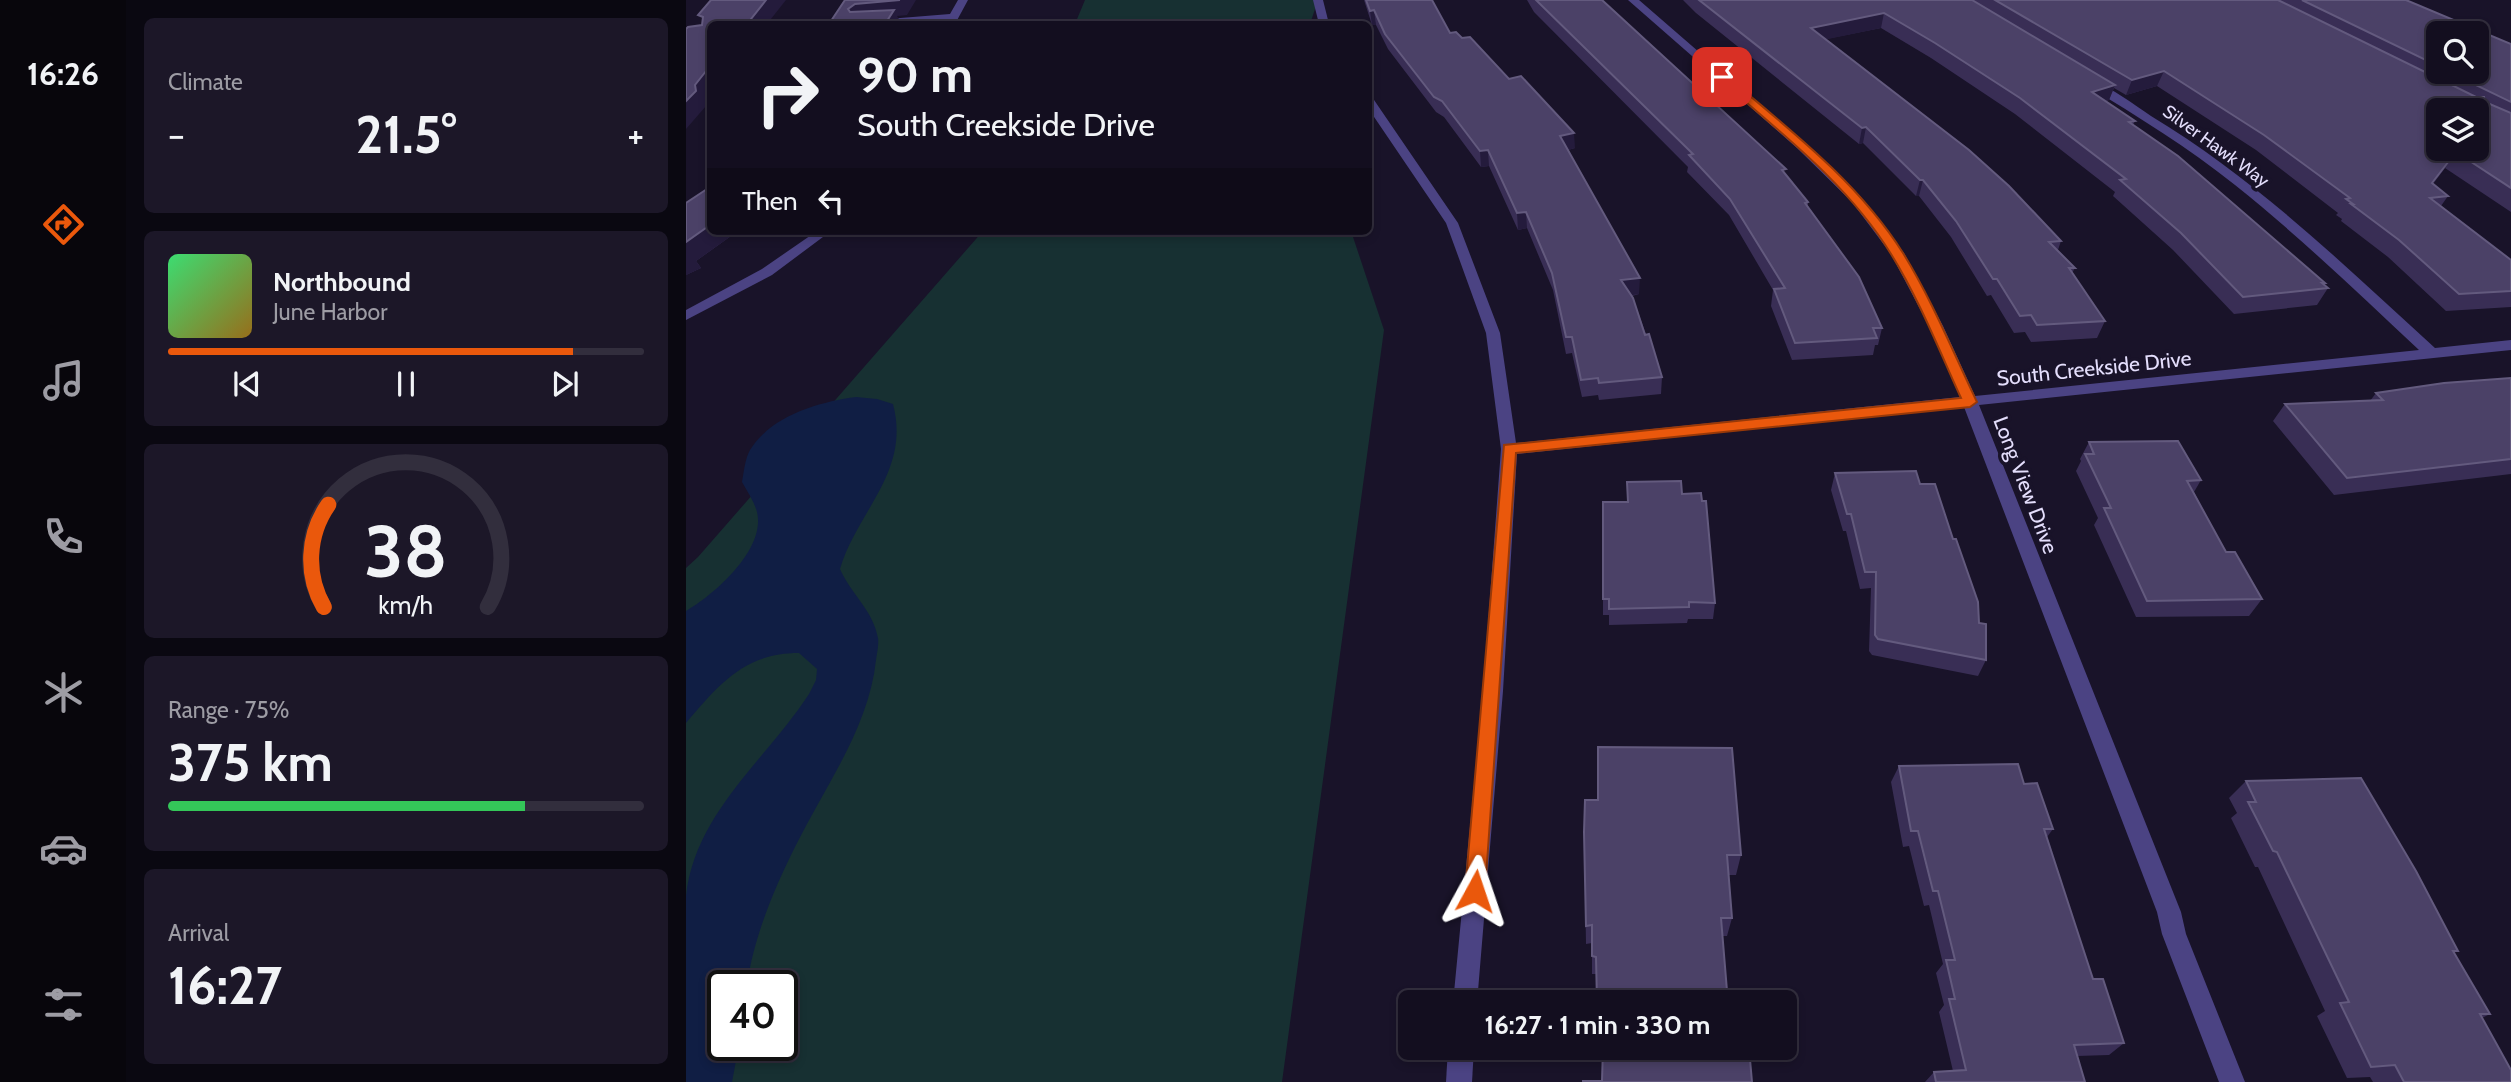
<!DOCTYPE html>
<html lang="en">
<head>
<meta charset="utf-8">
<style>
	body { margin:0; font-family:Cabin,sans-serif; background:#1c1728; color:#f1f3f6; height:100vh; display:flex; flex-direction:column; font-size:26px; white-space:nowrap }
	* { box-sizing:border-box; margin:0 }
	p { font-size:23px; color:#9d9ca4 }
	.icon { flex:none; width:38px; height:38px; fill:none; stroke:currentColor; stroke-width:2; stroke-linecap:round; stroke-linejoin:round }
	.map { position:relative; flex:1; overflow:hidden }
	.side { display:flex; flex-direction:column; gap:18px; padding:18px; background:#0a0811; width:560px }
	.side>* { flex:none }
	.guide { position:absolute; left:21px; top:21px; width:665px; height:214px; border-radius:10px; box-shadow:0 4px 10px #0003,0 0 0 2px #322e3d; background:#130e1f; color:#f1f3f6; overflow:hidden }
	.buttons { position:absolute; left:1740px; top:21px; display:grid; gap:14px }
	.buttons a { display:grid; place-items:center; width:63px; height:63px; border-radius:10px; background:#130e1f; box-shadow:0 4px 10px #0003,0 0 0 2px #322e3d; font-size:35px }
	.speed { position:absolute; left:21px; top:970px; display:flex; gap:14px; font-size:35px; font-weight:700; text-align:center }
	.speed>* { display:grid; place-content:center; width:91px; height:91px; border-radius:50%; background:#130e1f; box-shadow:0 4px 10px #0003,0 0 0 2px #322e3d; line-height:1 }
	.speed .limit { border:4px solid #111; border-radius:10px; background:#fff; color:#111 }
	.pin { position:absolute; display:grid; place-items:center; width:60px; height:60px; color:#fff; margin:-30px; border-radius:14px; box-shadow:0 4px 10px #0006 }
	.me { position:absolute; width:77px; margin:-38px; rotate:5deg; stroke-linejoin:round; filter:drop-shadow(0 0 5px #0008) }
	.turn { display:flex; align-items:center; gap:24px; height:147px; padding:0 35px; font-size:32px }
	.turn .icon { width:91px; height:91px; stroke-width:2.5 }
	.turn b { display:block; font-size:49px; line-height:60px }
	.then { display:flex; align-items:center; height:66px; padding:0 35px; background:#0003; gap:14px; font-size:26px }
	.big { font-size:52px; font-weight:800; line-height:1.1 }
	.side .tile { flex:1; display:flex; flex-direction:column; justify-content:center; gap:10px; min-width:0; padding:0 24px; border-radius:10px; background:#1c1728 }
	.side .dial { align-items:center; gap:0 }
	.dial svg { height:182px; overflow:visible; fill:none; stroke:#322e3d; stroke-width:7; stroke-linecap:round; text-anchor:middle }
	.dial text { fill:#f1f3f6; stroke:none }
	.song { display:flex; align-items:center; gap:21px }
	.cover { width:84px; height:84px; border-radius:10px; background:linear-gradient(135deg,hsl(140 70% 55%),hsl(40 70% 35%)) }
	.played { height:7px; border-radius:4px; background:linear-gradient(90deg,#ea580c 85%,#322e3d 85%) }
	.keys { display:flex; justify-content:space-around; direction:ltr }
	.heat { display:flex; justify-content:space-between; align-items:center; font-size:38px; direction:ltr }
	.charge { height:10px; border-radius:5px; background:linear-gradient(90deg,#34c759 75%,#322e3d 0) }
	.trip { position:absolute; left:712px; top:990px; width:399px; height:70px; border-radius:10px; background:#130e1f; box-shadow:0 4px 10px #0003,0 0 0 2px #322e3d; font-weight:800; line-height:70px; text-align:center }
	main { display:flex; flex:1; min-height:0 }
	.menu { display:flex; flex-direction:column; width:126px; justify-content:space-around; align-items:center; background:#08060c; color:#9d9ca4 }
	.menu .icon { width:49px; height:49px }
	.menu .on { color:#ea580c }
	.menu b { font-size:32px; color:#f1f3f6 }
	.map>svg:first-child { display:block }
</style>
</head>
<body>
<main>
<nav class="menu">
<b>16:26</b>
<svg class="icon on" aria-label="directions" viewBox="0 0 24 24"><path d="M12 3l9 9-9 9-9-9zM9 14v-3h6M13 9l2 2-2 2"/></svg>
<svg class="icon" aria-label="music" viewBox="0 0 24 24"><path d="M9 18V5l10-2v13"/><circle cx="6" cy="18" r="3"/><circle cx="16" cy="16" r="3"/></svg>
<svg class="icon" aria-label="phone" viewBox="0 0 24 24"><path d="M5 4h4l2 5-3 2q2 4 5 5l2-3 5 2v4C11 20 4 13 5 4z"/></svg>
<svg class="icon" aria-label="climate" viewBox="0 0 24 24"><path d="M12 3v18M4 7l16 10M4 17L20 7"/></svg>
<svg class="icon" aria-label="car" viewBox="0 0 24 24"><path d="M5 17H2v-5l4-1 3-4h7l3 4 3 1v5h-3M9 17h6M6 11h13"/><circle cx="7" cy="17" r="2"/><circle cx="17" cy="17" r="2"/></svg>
<svg class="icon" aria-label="filters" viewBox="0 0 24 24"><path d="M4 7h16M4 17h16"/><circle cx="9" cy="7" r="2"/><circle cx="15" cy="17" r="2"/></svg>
</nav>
<section class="side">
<div class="tile"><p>Climate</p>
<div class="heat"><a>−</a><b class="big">21.5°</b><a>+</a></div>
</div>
<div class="tile">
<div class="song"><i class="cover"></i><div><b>Northbound</b><p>June Harbor</p></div></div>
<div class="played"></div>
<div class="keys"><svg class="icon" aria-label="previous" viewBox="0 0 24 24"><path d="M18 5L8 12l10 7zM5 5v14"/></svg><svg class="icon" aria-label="pause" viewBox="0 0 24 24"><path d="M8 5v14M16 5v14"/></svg><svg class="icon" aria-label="next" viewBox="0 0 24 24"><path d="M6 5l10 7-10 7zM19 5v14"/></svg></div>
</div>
<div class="tile dial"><svg viewBox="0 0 100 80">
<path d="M14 69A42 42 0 1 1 86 69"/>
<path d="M14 69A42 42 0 0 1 16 24" stroke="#ea580c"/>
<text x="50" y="56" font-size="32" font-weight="700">38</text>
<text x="50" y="72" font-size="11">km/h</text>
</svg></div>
<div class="tile"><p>Range · 75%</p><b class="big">375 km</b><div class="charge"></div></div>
<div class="tile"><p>Arrival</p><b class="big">16:27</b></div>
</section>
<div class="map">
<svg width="1825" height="1082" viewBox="0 0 1825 1082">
	<rect width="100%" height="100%" fill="#191329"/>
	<g fill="#173032" fill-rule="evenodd">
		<path d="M399,0H632L624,24H389Z"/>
		<path d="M297,231H665L698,330L596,1082H0V568L12,557ZM37,985H96V1045H37Z"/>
	</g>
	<path fill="#101e44" d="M170,397L191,399L207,404C225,472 171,511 154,569C165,594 187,610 192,638C193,645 191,653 190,660C183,727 140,785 110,845C88,889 68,936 61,985H37V1045H53L46,1082H0V896C9,813 80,760 123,694L130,680L131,669L113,653C59,653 33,684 0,723V611C29,594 80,549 71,512C68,501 61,491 56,482C58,471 59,459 64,450C86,415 133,402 170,397Z"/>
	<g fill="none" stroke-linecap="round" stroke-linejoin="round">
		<g fill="#4b4383" fill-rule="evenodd">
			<path d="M272,0H282L269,24H259L261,20L172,24L177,21L264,14Z"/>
			<path d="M627,0H637L643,24H633Z"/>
			<path d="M942,0H953L1119,144L1174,196L1218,253L1257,326L1289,396L1733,350C1673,294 1613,236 1549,185C1503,148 1452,117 1402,86L1401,84L1406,81C1427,88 1447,104 1465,116C1570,179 1659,266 1749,348L1825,340V350L1293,405L1495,912L1500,934L1559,1082H1533L1476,934L1471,912L1278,407L831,454L817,691L791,1003H767L797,691L815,449L800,333L771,253L760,223L682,108V96L686,97L772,223L814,333L830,443L1274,397L1243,326L1205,254L1166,202L1111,148Z"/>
			<path d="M131,231H145L86,275L0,320V310L76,269Z"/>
			<path d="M762,1048H788L786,1082H760Z"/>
		</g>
	</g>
	<g fill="#392e55" fill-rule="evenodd">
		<path d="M678,0H746L764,33L776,38L823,79L889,148L882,150L953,294L946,296L976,377L975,394L913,400L912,395L896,397L886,353L880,354L867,290L841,228L832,230L803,166L795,167L758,117L750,112L702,49L690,25H686Z"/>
		<path d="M841,0H916L1099,174L1122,202V206L1196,328L1192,345H1189L1187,355L1106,360L1085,306L1087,290L1043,215L1001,172L1002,167L848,12Z"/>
		<path d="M997,0H1720L1825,44V212L1759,168L1747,184L1762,196L1755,206L1825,260V307L1760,311L1702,257L1655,221L1656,219L1650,215L1652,213L1570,150L1471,86L1440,95L1428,88L1423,100L1420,101L1449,121L1447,125L1639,283L1638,285L1642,288L1631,305L1548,314L1487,250L1427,196L1429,192L1329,114L1245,58L1195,28L1140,39L1375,241L1372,250L1389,268L1386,273L1419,321L1411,338L1345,342L1339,332L1328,333L1305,295L1301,296L1265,237L1233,196H1230L1177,143L1173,144L1010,13ZM1752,33L1790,72H1752Z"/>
		<path d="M24,231H77L73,234L52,231L10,261L15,268L0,275Z"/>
		<path d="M1825,378V474L1648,495L1587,421L1599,404L1684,401L1690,393Z"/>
		<path d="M1403,442L1515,480L1508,492L1540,552L1576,599L1563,616L1450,617L1408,525L1412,518L1390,471L1395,461L1394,459Z"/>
		<path d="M1149,473L1234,484L1293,623L1300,660L1292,676L1186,655L1183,651L1185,588L1174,589L1160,531H1157L1145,490Z"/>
		<path d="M941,482L996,494L1029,603L1027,619H1002L1001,623L923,625V615H917V502H941Z"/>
		<path d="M1213,766L1338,784L1367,829L1361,837L1407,979L1438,1043L1423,1055L1391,1056L1399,1082H1239L1248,1072L1267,1071L1253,1012L1258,1005L1250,973L1257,964L1243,905L1238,906L1223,846L1217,847L1205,782Z"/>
		<path d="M1560,781L1772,951L1768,953L1804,1014L1796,1018L1825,1082H1687L1684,1077L1661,1078L1631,1016L1639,1011L1572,867H1569L1545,818L1551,813L1543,798Z"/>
		<path d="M898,832L1055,855L1050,875H1043L1046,918L1041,936H1037L910,974H906V943L900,944Z"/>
	</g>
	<g fill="#241b3c">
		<path d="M80,0H100L81,24H61Z"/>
		<path d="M214,0H230L221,15L211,16L216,24H169L162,9L169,4Z"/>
		<path d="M688,10L690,25H686L684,11Z"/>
		<path d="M1198,13L1195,28L1123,43L1125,28Z"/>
		<path d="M24,66V94L20,100V106L0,129V101L9,85Z"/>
		<path d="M1478,71L1471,86L1440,95L1446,80Z"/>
		<path d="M1429,85L1423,100L1400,107L1406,92Z"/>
		<path d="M1180,127L1177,143L1173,144L1176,128Z"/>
		<path d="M888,133L889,148L874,152V136Z"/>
		<path d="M802,150L803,166L795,167L794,151Z"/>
		<path d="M1770,152L1759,168L1735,199L1746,183Z"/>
		<path d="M1234,180H1237L1233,196H1230Z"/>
		<path d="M840,212L841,228L832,230L831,213Z"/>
		<path d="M24,225V231H52L10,261L15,268L0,275V242Z"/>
		<path d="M954,278L953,294L935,297V280Z"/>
	</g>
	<g fill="#4b4167" stroke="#635a7e" stroke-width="2" fill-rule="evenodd">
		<path d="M25,0H80L61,24H24V66L9,85L10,91L0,101V29L2,27L16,25L17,17L12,15Z"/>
		<path d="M159,0H214L169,4L162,9L164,12L208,10L199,24H143Z"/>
		<path d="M680,0H746L764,33L770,32L776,38L784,37L823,79L835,76L888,133L874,136L954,278L935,280L947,298L959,335L963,334L976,377L913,383L912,378L895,380L886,337H880L866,273L840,212L831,213L802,150L794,151L756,101L748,97L699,34L688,10L684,11Z"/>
		<path d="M850,0H916L1100,169L1096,170L1122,202L1119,203L1173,277L1196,328H1187L1191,338L1109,343L1088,289L1099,288L1044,199L1003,155L1007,154Z"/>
		<path d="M1013,0H1286L1429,85L1406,92L1449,121L1443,122L1492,156L1639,283H1636L1642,288L1557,297L1495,233L1434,180L1440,179L1334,98L1249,43L1198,13L1125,28L1283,150L1323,186L1375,241L1363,242L1389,268H1383L1419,321L1351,325L1345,315L1334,316L1311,279H1307L1270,221L1237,180H1234L1180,127L1176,128Z"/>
		<path d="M1309,0H1592L1790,97H1798L1799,102L1825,113V188L1770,152L1746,183L1762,196L1744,198L1825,260V291L1773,294L1713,240L1665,204H1667L1660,199L1664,198L1578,135L1478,71L1446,80ZM1752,110H1790V149H1752Z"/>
		<path d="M1616,0H1720L1825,44V102L1763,72H1790V33H1752V66Z"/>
		<path d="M24,187V225L0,242V203Z"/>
		<path d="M1825,378V459L1661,478L1599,404L1697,400L1690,393L1758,383Z"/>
		<path d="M1492,441L1515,480L1501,481L1540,552H1549L1576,599L1461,601L1418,508H1425L1399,454H1408L1403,442Z"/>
		<path d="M1230,471L1234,484H1249L1267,539H1270L1292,602L1293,623L1300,624V660L1192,639L1189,635L1190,572H1179L1165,514H1161L1149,473Z"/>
		<path d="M995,481L996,494L1015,493L1016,501H1020L1029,603L1003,602V607L923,609V599H917V502H942L941,482Z"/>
		<path d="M912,747L1046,748L1055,855H1041L1046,918H1035L1042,1003H911L910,957L906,956V925L900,926L898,832L899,800H912Z"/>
		<path d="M1332,764L1338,784L1351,783L1367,829H1358L1407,979H1417L1438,1043L1388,1045L1399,1082H1250L1248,1072L1280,1070L1263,999H1269L1260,960H1269L1252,891H1247L1232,831H1225L1213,766Z"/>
		<path d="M1675,778L1730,871L1772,951H1767L1804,1014H1794L1825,1070V1082H1718L1709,1065L1685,1067L1654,1003L1663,1002L1591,852L1587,851L1562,802H1570L1560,781Z"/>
		<path d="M917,1048H1063L1066,1082H897V1081H916Z"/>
	</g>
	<path fill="#ea580c" stroke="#983908" stroke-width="2" d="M1033,75H1039C1103,129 1172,182 1217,253C1246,300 1267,352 1291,402L1284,407L830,453L799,891L796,898L789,901L782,898L779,891L818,445L1275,398C1253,350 1233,299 1205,254C1162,184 1094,132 1033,79Z"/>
	<g text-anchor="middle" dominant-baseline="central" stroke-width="7" stroke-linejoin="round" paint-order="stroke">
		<g font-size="18" fill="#e4defc" stroke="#191329">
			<text transform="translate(1530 146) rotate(36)">Silver Hawk Way</text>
		</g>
		<g font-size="21" fill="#e4defc" stroke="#191329">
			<text transform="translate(1408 368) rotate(-6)">South Creekside Drive</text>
			<text transform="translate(1340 485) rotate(69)">Long View Drive</text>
		</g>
	</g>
</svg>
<div class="buttons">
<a><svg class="icon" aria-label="search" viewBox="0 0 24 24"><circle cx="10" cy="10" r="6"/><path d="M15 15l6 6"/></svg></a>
<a><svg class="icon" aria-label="layers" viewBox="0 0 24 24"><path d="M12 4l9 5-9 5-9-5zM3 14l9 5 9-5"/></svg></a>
</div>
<div class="speed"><div class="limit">40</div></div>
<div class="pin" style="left:1036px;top:77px;background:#d93025"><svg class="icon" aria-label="arrive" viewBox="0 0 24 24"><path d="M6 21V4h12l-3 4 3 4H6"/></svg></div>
<svg class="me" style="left:789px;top:891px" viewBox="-20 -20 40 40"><path d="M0-17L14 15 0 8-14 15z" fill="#ea580c" stroke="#fff" stroke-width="4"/></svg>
<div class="trip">16:27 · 1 min · 330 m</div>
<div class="guide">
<div class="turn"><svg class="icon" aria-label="right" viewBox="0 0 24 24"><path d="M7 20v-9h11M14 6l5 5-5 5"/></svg><div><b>90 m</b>South Creekside Drive</div></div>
<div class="then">Then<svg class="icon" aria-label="left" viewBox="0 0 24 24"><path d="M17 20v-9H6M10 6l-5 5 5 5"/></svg></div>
</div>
</div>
</main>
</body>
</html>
